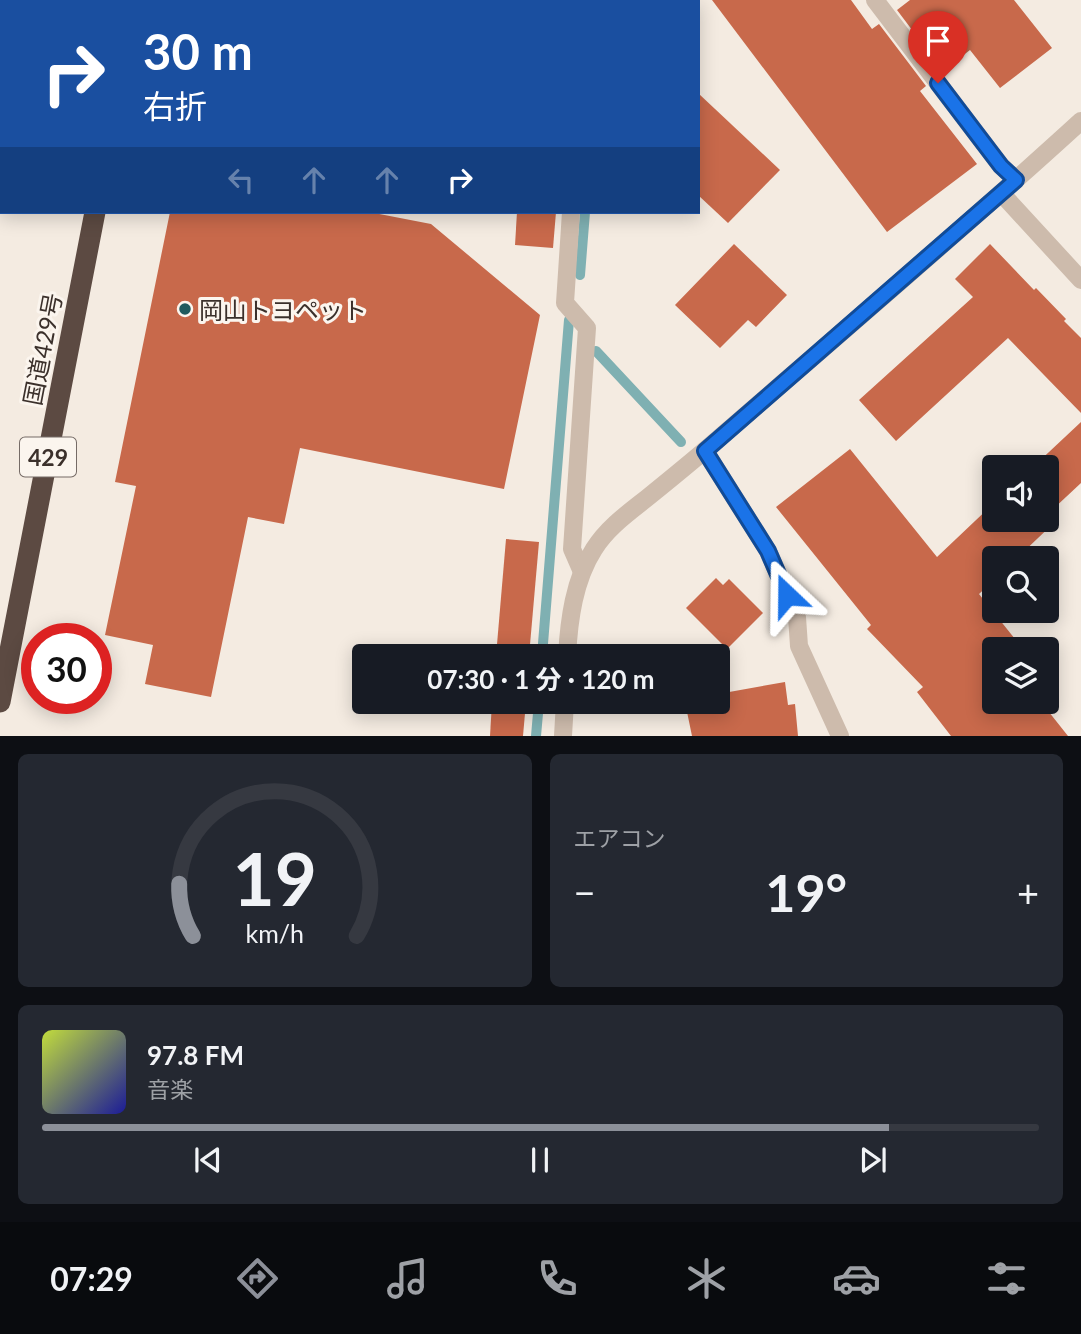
<!DOCTYPE html>
<html lang="ja">
<head>
<meta charset="utf-8">
<style>
	body { margin:0; font-family:Lato,"Noto Sans JP",sans-serif; background:#242831; color:#f1f3f6; height:100vh; display:flex; flex-direction:column; font-size:26px; white-space:nowrap }
	* { box-sizing:border-box; margin:0 }
	p { font-size:23px; color:#9ea1a6 }
	.icon { flex:none; width:38px; height:38px; fill:none; stroke:currentColor; stroke-width:2; stroke-linecap:round; stroke-linejoin:round }
	.map { position:relative; height:736px; overflow:hidden }
	.details { display:flex; flex-direction:column; gap:18px; padding:18px; background:#0d0f14; flex:1 }
	.details>* { flex:none }
	.top-card { position:absolute; left:0px; top:0px; width:700px; height:214px; box-shadow:0 4px 18px #0003; background:#1a4fa0; color:#fff; overflow:hidden }
	.controls { position:absolute; left:982px; top:455px; display:grid; gap:14px }
	.controls a { display:grid; place-items:center; width:77px; height:77px; border-radius:7px; background:#171b24; box-shadow:0 4px 18px #0003; font-size:35px }
	.speed { position:absolute; left:21px; top:623px; display:flex; gap:14px; font-size:35px; font-weight:700; text-align:center }
	.speed>* { display:grid; place-content:center; width:91px; height:91px; border-radius:50%; background:#171b24; box-shadow:0 4px 18px #0003; line-height:1 }
	.speed .limit { border:10px solid #d22; background:#fff; color:#111 }
	.pin { position:absolute; display:grid; place-items:center; width:60px; height:60px; color:#fff; margin:-72px -30px; border-radius:50% 50% 50% 0; rotate:-45deg; box-shadow:0 0 7px #0007 }
	.pin .icon { rotate:45deg }
	.me { position:absolute; width:77px; margin:-38px; rotate:337deg; stroke-linejoin:round; filter:drop-shadow(0 0 5px #0008) }
	.turn { display:flex; align-items:center; gap:24px; height:147px; padding:0 28px; font-size:32px }
	.turn .icon { width:91px; height:91px; stroke-width:2.5 }
	.turn b { display:block; font-size:49px; line-height:60px }
	.lanes { display:flex; align-items:center; height:66px; padding:0 28px; background:#0003; justify-content:center; gap:35px; direction:ltr }
	.lanes .off { opacity:.35 }
	.big { font-size:52px; font-weight:700; line-height:1.1 }
	.details .card { flex:1; display:flex; flex-direction:column; justify-content:center; gap:10px; min-width:0; padding:0 24px; border-radius:10px; background:#242831 }
	.details .dial { align-items:center; gap:0 }
	.dial svg { height:182px; overflow:visible; fill:none; stroke:#363941; stroke-width:7; stroke-linecap:round; text-anchor:middle }
	.dial text { fill:#f1f3f6; stroke:none }
	.song { display:flex; align-items:center; gap:21px }
	.cover { width:84px; height:84px; border-radius:10px; background:linear-gradient(135deg,hsl(70 70% 55%),hsl(240 70% 35%)) }
	.played { height:7px; border-radius:4px; background:linear-gradient(90deg,#8c9099 85%,#363941 85%) }
	.keys { display:flex; justify-content:space-around; direction:ltr }
	.heat { display:flex; justify-content:space-between; align-items:center; font-size:38px; direction:ltr }
	.details .tiles { flex:1; display:grid; gap:18px; grid-template-columns:1fr 1fr }
	.card:last-child { grid-column:span 2 }
	.trip { position:absolute; left:352px; top:644px; width:378px; height:70px; border-radius:7px; background:#171b24; box-shadow:0 4px 18px #0003; font-weight:700; line-height:70px; text-align:center }
	.tab-bar { display:flex; height:112px; justify-content:space-around; align-items:center; background:#090b0e; color:#9ea1a6 }
	.tab-bar .icon { width:49px; height:49px }
	.tab-bar .current { color:#8c9099 }
	.tab-bar b { font-size:32px; color:#f1f3f6 }
	.map>svg:first-child { display:block }
</style>
</head>
<body>
<div class="map">
<svg width="1081" height="736" viewBox="0 0 1081 736">
	<rect width="100%" height="100%" fill="#f4ebe1"/>
	<g fill="none" stroke-linecap="round" stroke-linejoin="round">
		<g stroke="#7fb0b2" stroke-width="10">
			<path d="M601,2V0"/>
			<path d="M580,275L585,212"/>
			<path d="M596,351L681,442"/>
			<path d="M542,656L569,320"/>
			<path d="M536,736L539,702"/>
		</g>
	</g>
	<g fill="#c8694b">
		<path d="M712,0H851L872,29L879,24L926,86L920,91L977,164L887,232Z"/>
		<path d="M910,0H1014L1052,48L1000,88L970,50L943,71L897,10Z"/>
		<path d="M698,93L780,170L728,223L698,195Z"/>
		<path d="M170,212H369L431,224L540,315L504,489L300,448L284,524L248,517L211,697L145,684L153,645L105,635L136,486L115,482Z"/>
		<path d="M517,212H556L553,248L515,245Z"/>
		<path d="M734,244L787,295L756,327L748,320L720,348L675,305Z"/>
		<path d="M990,244L1034,290L1036,288L1066,319L1064,321L1081,338V413L1008,338L896,441L859,400L973,297L955,279Z"/>
		<path d="M1081,422V483L1051,511L1058,519L1017,558H994V580L979,594L1023,649H994V702H1041L1068,736H951L917,692L923,687L867,629L871,625L776,507L850,449L937,557L994,503V520H1046V467H1033Z"/>
		<path d="M506,539L539,542L529,656H496Z"/>
		<path d="M716,578L723,585L729,579L763,613L727,649L686,608Z"/>
		<path d="M785,682L788,705L795,704L798,736H692L686,707L718,702V694Z"/>
		<path d="M492,702H526L523,736H490Z"/>
	</g>
	<g fill="none" stroke-linecap="round" stroke-linejoin="round">
		<g stroke="#cdbbac" stroke-width="18">
			<path d="M875,0L1001,166L1016,180"/>
			<path d="M586,2V0"/>
			<path d="M0,50H2"/>
			<path d="M1002,194L1081,280"/>
			<path d="M571,212L565,303L587,328L572,549L582,572"/>
			<path d="M705,451L768,551L797,617L799,646L840,736"/>
			<path d="M567,656C569,620 574,580 594,549C607,528 628,513 647,498C673,477 700,455 725,433C844,330 964,228 1081,121"/>
			<path d="M563,736L565,702"/>
		</g>
		<g stroke="#5c4a42" stroke-width="21">
			<path d="M136,2V0"/>
			<path d="M0,702L95,212"/>
		</g>
	</g>
	<g fill="none" stroke-linecap="round" stroke-linejoin="round">
		<defs>
			<path id="route" d="M787,595L768,551L705,451L1016,180L1001,166L938,83"/>
		</defs>
		<use href="#route" stroke="#114b97" stroke-width="18"/>
		<use href="#route" stroke="#1a73e8" stroke-width="12"/>
	</g>
	<circle fill="#1f5a5e" stroke="#fbf5ee" stroke-width="2.5" cx="185" cy="309" r="7"/>
	<g text-anchor="middle" dominant-baseline="central" stroke-width="6" stroke-linejoin="round" paint-order="stroke">
		<rect fill="#fbf5ee" stroke="#756b66" stroke-width="2" x="20" y="437.5" width="56" height="39" rx="5"/>
		<g font-size="23" font-weight="bold" fill="#3b302b">
			<text x="48" y="457">429</text>
		</g>
		<g font-size="24" fill="#3b302b" stroke="#fbf5ee" text-anchor="start">
			<text x="199" y="309">岡山トヨペット</text>
		</g>
		<g font-size="24" fill="#3b302b" stroke="#fbf5ee">
			<text transform="translate(42 349) rotate(-79)">国道429号</text>
		</g>
	</g>
</svg>
<div class="controls">
<a><svg class="icon" aria-label="sound" viewBox="0 0 24 24"><path d="M4 9h4l5-4v14l-5-4H4zM17 9q2 3 0 6"/></svg></a>
<a><svg class="icon" aria-label="search" viewBox="0 0 24 24"><circle cx="10" cy="10" r="6"/><path d="M15 15l6 6"/></svg></a>
<a><svg class="icon" aria-label="layers" viewBox="0 0 24 24"><path d="M12 4l9 5-9 5-9-5zM3 14l9 5 9-5"/></svg></a>
</div>
<div class="speed"><div class="limit">30</div></div>
<div class="pin" style="left:938px;top:83px;background:#d93025"><svg class="icon" aria-label="arrive" viewBox="0 0 24 24"><path d="M6 21V4h12l-3 4 3 4H6"/></svg></div>
<svg class="me" style="left:787px;top:595px" viewBox="-20 -20 40 40"><path d="M0-17L14 15 0 8-14 15z" fill="#1a73e8" stroke="#fff" stroke-width="4"/></svg>
<div class="trip">07:30 · 1 分 · 120 m</div>
<div class="top-card">
<div class="turn"><svg class="icon" aria-label="right" viewBox="0 0 24 24"><path d="M7 20v-9h11M14 6l5 5-5 5"/></svg><div><b>30 m</b>右折</div></div>
<div class="lanes"><svg class="icon off" aria-label="left" viewBox="0 0 24 24"><path d="M17 20v-9H6M10 6l-5 5 5 5"/></svg><svg class="icon off" aria-label="ahead" viewBox="0 0 24 24"><path d="M12 20V5M6 11l6-6 6 6"/></svg><svg class="icon off" aria-label="ahead" viewBox="0 0 24 24"><path d="M12 20V5M6 11l6-6 6 6"/></svg><svg class="icon" aria-label="right" viewBox="0 0 24 24"><path d="M7 20v-9h11M14 6l5 5-5 5"/></svg></div>
</div>
</div>
<section class="details">
<div class="tiles">
<div class="card dial"><svg viewBox="0 0 100 80">
<path d="M14 69A42 42 0 1 1 86 69"/>
<path d="M14 69A42 42 0 0 1 8 46" stroke="#8c9099"/>
<text x="50" y="56" font-size="32" font-weight="700">19</text>
<text x="50" y="72" font-size="11">km/h</text>
</svg></div>
<div class="card"><p>エアコン</p>
<div class="heat"><a>−</a><b class="big">19°</b><a>+</a></div>
</div>
<div class="card">
<div class="song"><i class="cover"></i><div><b>97.8 FM</b><p>音楽</p></div></div>
<div class="played"></div>
<div class="keys"><svg class="icon" aria-label="previous" viewBox="0 0 24 24"><path d="M18 5L8 12l10 7zM5 5v14"/></svg><svg class="icon" aria-label="pause" viewBox="0 0 24 24"><path d="M8 5v14M16 5v14"/></svg><svg class="icon" aria-label="next" viewBox="0 0 24 24"><path d="M6 5l10 7-10 7zM19 5v14"/></svg></div>
</div>
</div>
</section>
<nav class="tab-bar">
<b>07:29</b>
<svg class="icon current" aria-label="directions" viewBox="0 0 24 24"><path d="M12 3l9 9-9 9-9-9zM9 14v-3h6M13 9l2 2-2 2"/></svg>
<svg class="icon" aria-label="music" viewBox="0 0 24 24"><path d="M9 18V5l10-2v13"/><circle cx="6" cy="18" r="3"/><circle cx="16" cy="16" r="3"/></svg>
<svg class="icon" aria-label="phone" viewBox="0 0 24 24"><path d="M5 4h4l2 5-3 2q2 4 5 5l2-3 5 2v4C11 20 4 13 5 4z"/></svg>
<svg class="icon" aria-label="climate" viewBox="0 0 24 24"><path d="M12 3v18M4 7l16 10M4 17L20 7"/></svg>
<svg class="icon" aria-label="car" viewBox="0 0 24 24"><path d="M5 17H2v-5l4-1 3-4h7l3 4 3 1v5h-3M9 17h6M6 11h13"/><circle cx="7" cy="17" r="2"/><circle cx="17" cy="17" r="2"/></svg>
<svg class="icon" aria-label="filters" viewBox="0 0 24 24"><path d="M4 7h16M4 17h16"/><circle cx="9" cy="7" r="2"/><circle cx="15" cy="17" r="2"/></svg>
</nav>
</body>
</html>
